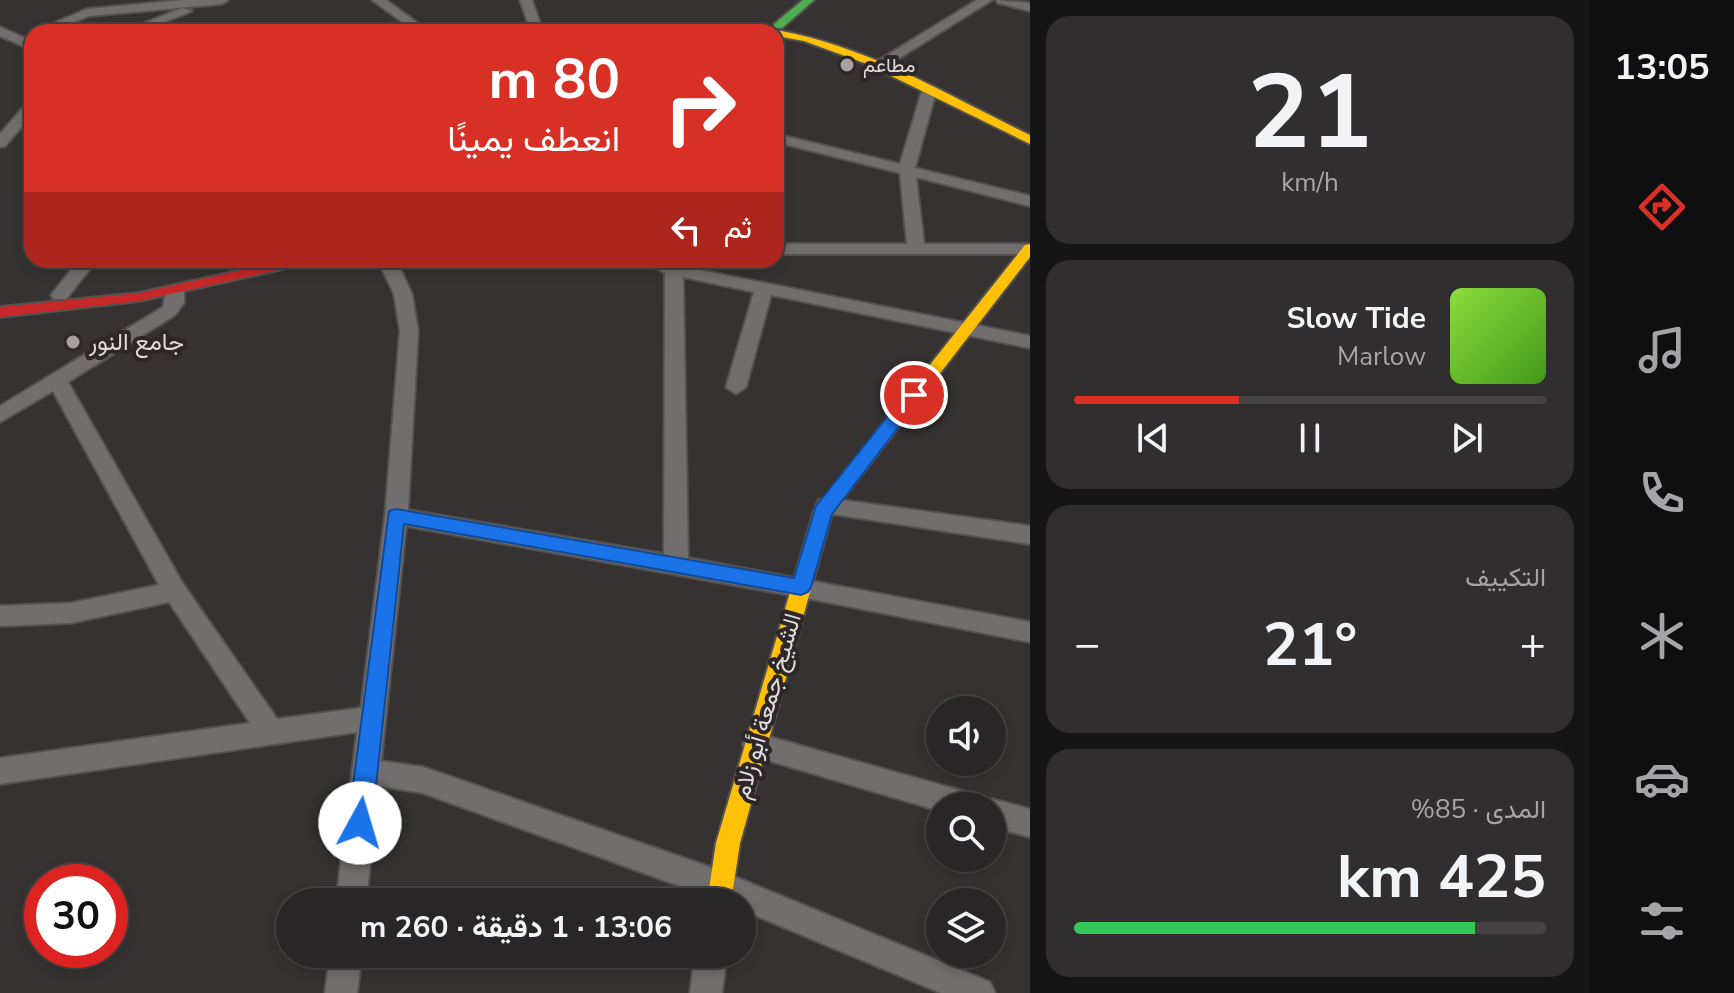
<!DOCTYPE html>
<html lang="ar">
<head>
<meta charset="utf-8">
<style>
	body { margin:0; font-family:"Nunito Sans",Vazirmatn,sans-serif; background:#302e2e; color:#f1f3f6; direction:rtl; height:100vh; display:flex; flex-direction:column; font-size:30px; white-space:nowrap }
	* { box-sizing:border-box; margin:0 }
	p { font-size:26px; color:#a5a5a7 }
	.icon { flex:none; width:44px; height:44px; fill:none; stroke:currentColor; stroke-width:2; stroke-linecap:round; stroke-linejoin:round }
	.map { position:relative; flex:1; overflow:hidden; direction:ltr }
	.details { display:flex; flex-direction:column; gap:16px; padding:16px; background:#161515; width:560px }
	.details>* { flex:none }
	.guide { position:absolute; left:24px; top:24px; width:760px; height:244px; border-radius:24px; box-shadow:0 4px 12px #0003,0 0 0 2px #444343; direction:rtl; background:#d93025; color:#fff; overflow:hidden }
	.buttons { position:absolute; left:926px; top:696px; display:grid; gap:16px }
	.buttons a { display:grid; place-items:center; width:80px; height:80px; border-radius:50%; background:#282626; box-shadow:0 4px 12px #0003,0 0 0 2px #444343; font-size:40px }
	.speed { position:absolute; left:24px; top:864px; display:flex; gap:16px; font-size:40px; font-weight:700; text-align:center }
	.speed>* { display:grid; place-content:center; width:104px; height:104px; border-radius:50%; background:#282626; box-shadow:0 4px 12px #0003,0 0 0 2px #444343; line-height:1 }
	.speed .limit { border:12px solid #d22; background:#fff; color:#111 }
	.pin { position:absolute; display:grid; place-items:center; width:68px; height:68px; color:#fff; margin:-34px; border:4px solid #fff; border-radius:50%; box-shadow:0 2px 8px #0007 }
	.me { position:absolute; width:88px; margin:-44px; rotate:6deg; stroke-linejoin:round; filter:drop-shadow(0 0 6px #0008) }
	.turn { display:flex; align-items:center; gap:28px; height:168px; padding:0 32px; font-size:36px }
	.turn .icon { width:104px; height:104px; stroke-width:2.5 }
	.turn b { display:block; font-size:56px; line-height:68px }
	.then { display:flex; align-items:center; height:76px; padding:0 32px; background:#0003; gap:16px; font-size:30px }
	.big { font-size:60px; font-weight:700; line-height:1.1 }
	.details .widget { flex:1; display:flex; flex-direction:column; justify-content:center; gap:12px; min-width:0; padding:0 28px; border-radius:24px; background:#302e2e }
	.details .dial { align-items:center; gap:0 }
	.dial b { font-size:104px; line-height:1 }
	.song { display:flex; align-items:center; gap:24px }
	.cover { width:96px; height:96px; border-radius:12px; background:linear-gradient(135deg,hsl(90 70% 55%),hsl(100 70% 35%)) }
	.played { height:8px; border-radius:4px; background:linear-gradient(90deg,#d93025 35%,#444343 35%) }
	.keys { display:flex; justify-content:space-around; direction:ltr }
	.heat { display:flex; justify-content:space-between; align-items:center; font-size:44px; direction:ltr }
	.charge { height:12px; border-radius:6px; background:linear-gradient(90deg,#34c759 85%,#444343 0) }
	.trip { position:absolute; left:276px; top:888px; width:480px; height:80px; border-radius:40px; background:#282626; box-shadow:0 4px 12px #0003,0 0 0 2px #444343; font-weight:700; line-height:80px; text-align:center; direction:rtl }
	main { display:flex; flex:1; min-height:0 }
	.tabs { display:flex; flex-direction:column; width:144px; justify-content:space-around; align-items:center; background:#100f0f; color:#a5a5a7 }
	.tabs .icon { width:56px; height:56px }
	.tabs .current { color:#d93025 }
	.tabs b { font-size:36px; color:#f1f3f6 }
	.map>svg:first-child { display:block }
</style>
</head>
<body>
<main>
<nav class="tabs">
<b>13:05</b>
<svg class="icon current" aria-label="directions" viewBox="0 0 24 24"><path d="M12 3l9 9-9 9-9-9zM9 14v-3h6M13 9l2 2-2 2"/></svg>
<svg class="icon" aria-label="music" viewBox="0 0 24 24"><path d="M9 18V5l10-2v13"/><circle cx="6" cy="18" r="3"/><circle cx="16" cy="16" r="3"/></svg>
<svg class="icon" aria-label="phone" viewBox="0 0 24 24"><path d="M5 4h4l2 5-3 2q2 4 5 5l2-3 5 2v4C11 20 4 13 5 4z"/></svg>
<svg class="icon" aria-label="climate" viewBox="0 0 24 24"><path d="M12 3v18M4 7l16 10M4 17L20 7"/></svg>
<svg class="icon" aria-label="car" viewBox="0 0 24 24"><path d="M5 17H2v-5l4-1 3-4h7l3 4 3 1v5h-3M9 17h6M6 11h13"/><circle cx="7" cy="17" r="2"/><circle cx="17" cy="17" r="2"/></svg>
<svg class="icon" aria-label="filters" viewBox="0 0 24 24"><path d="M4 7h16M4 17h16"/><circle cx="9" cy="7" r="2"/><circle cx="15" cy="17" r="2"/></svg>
</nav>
<section class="details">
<div class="widget dial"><b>21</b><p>km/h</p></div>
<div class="widget">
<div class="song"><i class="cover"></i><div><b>Slow Tide</b><p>Marlow</p></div></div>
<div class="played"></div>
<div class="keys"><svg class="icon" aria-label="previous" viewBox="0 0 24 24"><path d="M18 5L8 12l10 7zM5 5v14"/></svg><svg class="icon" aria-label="pause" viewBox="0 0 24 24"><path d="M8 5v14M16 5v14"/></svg><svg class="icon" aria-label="next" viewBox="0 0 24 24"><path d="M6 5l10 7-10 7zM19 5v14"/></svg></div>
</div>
<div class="widget"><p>التكييف</p>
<div class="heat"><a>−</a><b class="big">21°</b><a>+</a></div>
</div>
<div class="widget"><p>المدى · 85%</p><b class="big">425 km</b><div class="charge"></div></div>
</section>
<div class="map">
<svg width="1030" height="993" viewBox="0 0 1030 993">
	<rect width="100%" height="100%" fill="#363232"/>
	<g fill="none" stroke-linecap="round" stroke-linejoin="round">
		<defs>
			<g id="street">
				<path d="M184,0H228L222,4L89,16L50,32H33L87,9Z"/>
				<path d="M372,0H386L430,32H416Z"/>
				<path d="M520,0H532L543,32H531Z"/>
				<path d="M977,0H992L888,65L876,62Z"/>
				<path d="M996,0L1030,3V11L998,3Z"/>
				<path d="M182,8L192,11L140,32H122Z"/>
				<path d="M0,27L32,41V50L0,36Z"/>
				<path d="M929,87L936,91L915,168L1030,196V206L916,177L924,244H1029L1030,254H776V244H907L900,173L776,142V134L900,164L922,91Z"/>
				<path d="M32,102V115L5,146L0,147V134L27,103Z"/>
				<path d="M79,260H97L66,299H54L51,295Z"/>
				<path d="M378,260H396L412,294L418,331L408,510L664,554L665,273L641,260H665L679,266L1030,336V348L771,295L746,387L736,394L726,387L754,292L683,277L688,558L1030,622V642L801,597L406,526L381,761L423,767L721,871L990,982L995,993H941L742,910V902H724L423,793L378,786L366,902H336L357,732L0,784V758L250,723L169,602L71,623L0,626V606L71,603L159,585L53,391L0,422V406L163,307L166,291L175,286L184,291V303L175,315L68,382L183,584L277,719L361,708L385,516L400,331L394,294Z"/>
				<path d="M827,498L1030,526V544L819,512L816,506L819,500Z"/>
				<path d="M756,733L969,793L979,797L982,803L992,799L1030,809V837L992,827V806H940V811L746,754L743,745L746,736Z"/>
				<path d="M330,954H362L357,993H325Z"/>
				<path d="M695,954H727L722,993H690Z"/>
			</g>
			<path id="fast" d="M803,0H814L782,28H774V24Z"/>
			<g id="slow">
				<path d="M776,30C868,46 947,95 1030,135V144L867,64L804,41L776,36V32H771Z"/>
				<path d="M1030,244V257L832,513L740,843L731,902H707L716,843L814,511L1025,245Z"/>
			</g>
			<path id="jam" d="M286,260H312L305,264L139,301L0,317V307L139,293Z"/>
		</defs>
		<use href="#street" stroke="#545151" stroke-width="4"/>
		<use href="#fast" stroke="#545151" stroke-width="4"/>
		<use href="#slow" stroke="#545151" stroke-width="4"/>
		<use href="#jam" stroke="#545151" stroke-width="4"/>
		<use href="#street" fill="#726e6e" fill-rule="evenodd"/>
		<use href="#fast" fill="#4caf50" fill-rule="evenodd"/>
		<use href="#slow" fill="#ffc107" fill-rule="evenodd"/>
		<use href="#jam" fill="#c62828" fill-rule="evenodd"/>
	</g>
	<path fill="#1a73e8" stroke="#114b97" stroke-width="2" d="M914,390L920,391L922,395L920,399L832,514L811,587L808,592L801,595L404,524L372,823L368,831L360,835L352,831L348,823L389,511L396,509L794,578L816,506L908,391Z"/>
	<g fill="#a4a0a0" stroke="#2d2727" stroke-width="3">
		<circle cx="847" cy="65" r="8"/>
		<circle cx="73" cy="342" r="8"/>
	</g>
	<g text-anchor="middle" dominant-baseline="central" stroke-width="8" stroke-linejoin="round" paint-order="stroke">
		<g font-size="20" fill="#dfdbdb" stroke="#2d2727" text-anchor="start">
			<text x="863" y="65">مطاعم</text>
		</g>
		<g font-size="24" fill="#dfdbdb" stroke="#2d2727" text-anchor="start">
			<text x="89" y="342">جامع النور</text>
		</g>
		<g font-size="24" fill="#dfdbdb" stroke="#2d2727">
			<text transform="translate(767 706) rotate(-74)">الشيخ جمعة أبو زلام</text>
		</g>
	</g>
</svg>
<div class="buttons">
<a><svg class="icon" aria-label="sound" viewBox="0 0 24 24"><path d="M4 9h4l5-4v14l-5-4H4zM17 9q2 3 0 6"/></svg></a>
<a><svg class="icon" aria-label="search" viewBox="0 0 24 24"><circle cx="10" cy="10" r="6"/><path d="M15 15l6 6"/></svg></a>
<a><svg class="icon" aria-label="layers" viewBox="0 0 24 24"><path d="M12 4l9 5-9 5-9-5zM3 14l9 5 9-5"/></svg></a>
</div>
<div class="speed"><div class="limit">30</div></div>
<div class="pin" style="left:914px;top:395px;background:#d93025"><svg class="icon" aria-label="arrive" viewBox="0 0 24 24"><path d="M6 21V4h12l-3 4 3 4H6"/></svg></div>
<svg class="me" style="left:360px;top:823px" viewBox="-20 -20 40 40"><circle r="19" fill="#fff"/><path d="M0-13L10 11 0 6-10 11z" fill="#1a73e8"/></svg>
<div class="trip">13:06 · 1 دقيقة · 260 m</div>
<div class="guide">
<div class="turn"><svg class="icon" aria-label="right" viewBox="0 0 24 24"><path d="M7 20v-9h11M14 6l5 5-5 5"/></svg><div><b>80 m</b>انعطف يمينًا</div></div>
<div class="then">ثم<svg class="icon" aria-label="left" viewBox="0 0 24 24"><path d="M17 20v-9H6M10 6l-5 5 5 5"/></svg></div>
</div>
</div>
</main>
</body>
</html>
